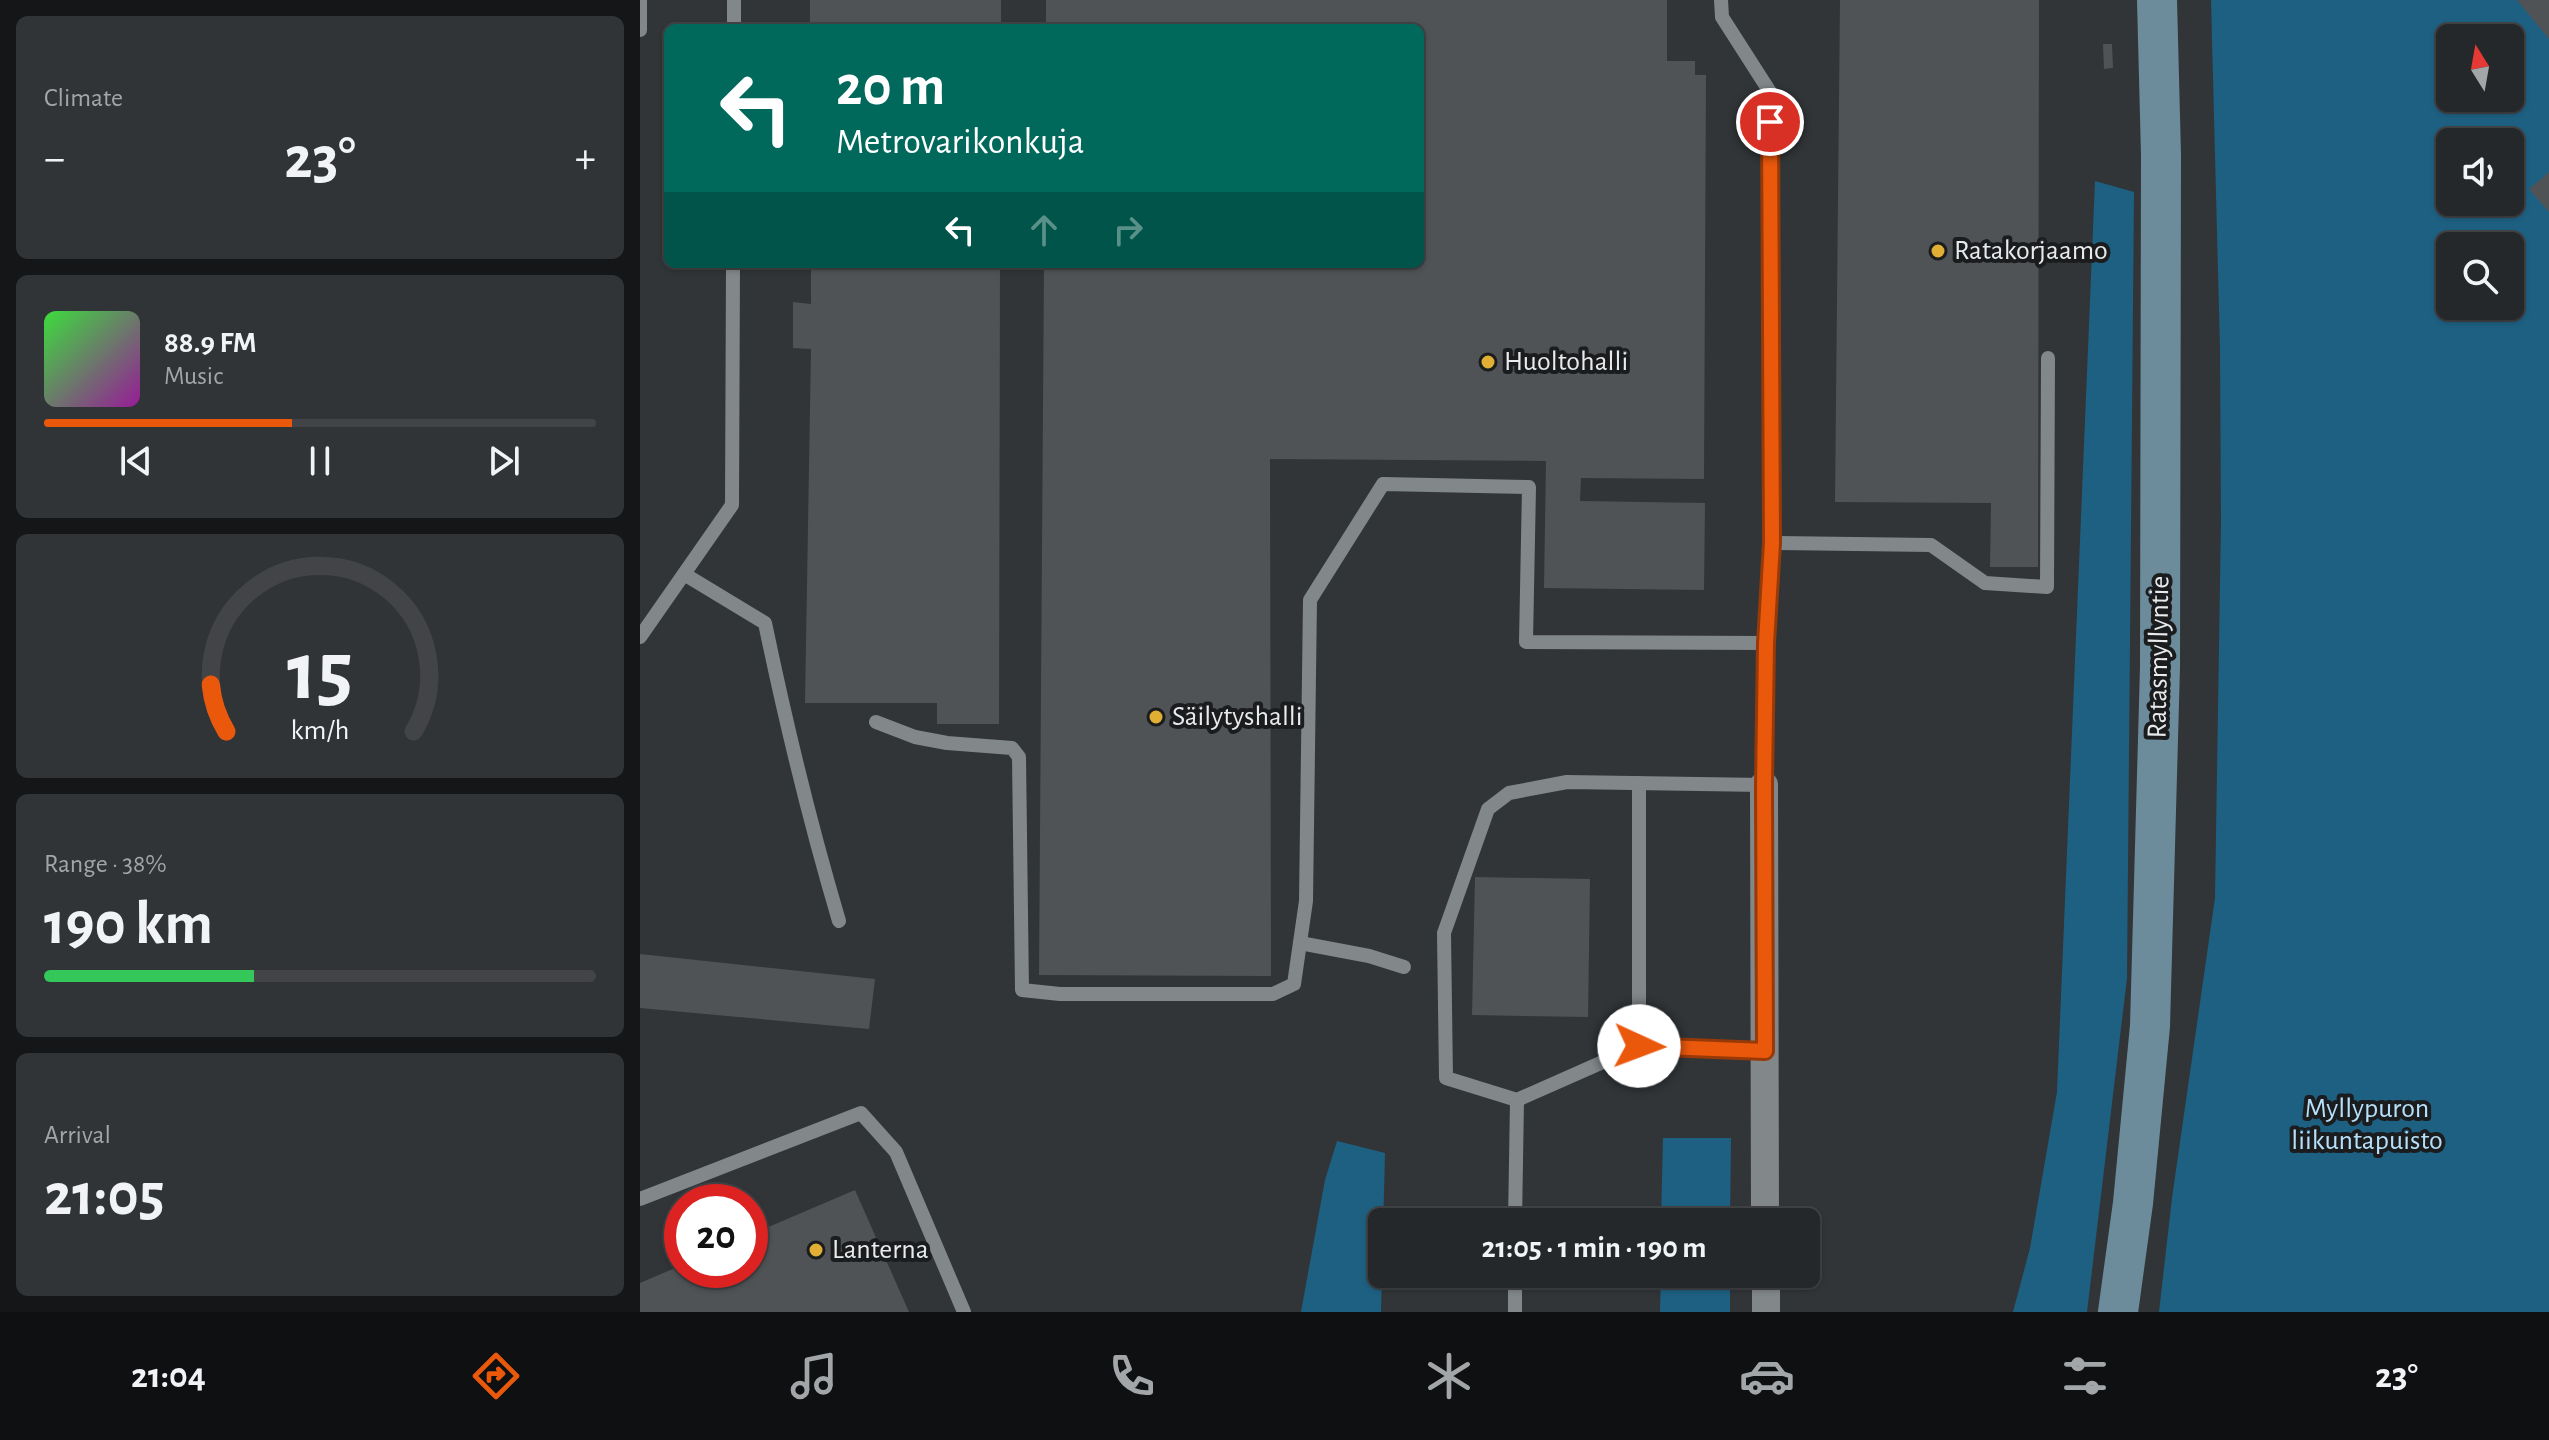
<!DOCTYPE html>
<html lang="en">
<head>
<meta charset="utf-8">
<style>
	body { margin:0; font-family:"Alegreya Sans",sans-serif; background:#313436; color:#f1f3f6; height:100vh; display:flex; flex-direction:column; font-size:30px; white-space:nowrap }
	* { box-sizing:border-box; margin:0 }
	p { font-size:26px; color:#a3a6a8 }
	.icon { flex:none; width:44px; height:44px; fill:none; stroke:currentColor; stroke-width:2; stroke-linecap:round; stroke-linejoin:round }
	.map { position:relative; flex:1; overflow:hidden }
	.side { display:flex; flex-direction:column; gap:16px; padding:16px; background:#141617; width:640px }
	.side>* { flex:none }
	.banner { position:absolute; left:24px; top:24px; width:760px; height:244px; border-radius:12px; box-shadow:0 2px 6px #0004,0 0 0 2px #424447; background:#00695c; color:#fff; overflow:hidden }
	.needle { width:52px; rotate:349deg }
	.buttons { position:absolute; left:1796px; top:24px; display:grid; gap:16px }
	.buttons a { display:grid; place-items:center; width:88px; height:88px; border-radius:12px; background:#25282a; box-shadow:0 2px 6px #0004,0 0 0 2px #424447; font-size:40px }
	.speed { position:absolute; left:24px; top:1184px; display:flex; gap:16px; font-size:40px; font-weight:700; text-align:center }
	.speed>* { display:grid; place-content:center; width:104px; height:104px; border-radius:50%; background:#25282a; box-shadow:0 2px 6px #0004,0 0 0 2px #424447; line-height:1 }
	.speed .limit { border:12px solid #d22; background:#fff; color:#111 }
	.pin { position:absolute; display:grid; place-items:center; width:68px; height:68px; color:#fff; margin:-34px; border:4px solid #fff; border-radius:50%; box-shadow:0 2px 8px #0007 }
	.me { position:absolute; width:88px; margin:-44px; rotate:92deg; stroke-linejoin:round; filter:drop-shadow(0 0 6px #0008) }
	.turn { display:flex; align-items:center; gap:28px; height:168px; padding:0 40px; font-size:36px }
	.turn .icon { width:104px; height:104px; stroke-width:2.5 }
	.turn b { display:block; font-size:56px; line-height:68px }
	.lanes { display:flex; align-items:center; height:76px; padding:0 40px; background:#0003; justify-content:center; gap:40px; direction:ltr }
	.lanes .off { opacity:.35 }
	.big { font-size:60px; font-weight:700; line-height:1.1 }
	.side .tile { flex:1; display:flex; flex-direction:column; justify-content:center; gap:12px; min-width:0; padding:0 28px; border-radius:12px; background:#313436 }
	.side .dial { align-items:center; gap:0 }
	.dial svg { height:208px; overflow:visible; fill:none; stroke:#424447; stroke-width:7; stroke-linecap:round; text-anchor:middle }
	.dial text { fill:#f1f3f6; stroke:none }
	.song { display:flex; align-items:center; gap:24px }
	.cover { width:96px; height:96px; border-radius:12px; background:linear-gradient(135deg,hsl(120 70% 55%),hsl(300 70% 35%)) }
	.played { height:8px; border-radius:4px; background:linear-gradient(90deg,#ea580c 45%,#424447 45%) }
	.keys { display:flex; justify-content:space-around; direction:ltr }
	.heat { display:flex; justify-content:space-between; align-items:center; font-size:44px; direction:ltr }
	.charge { height:12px; border-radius:6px; background:linear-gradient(90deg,#34c759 38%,#424447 0) }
	.trip { position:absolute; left:728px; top:1208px; width:452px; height:80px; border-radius:12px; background:#25282a; box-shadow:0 2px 6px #0004,0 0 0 2px #424447; font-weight:700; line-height:80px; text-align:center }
	.tabs { display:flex; height:128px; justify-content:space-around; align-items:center; background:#0f1011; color:#a3a6a8 }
	.tabs .icon { width:56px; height:56px }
	.tabs .active { color:#ea580c }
	.tabs b { font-size:36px; color:#f1f3f6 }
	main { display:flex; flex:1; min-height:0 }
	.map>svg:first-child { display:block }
</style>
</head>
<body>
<main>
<section class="side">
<div class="tile"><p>Climate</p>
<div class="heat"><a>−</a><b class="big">23°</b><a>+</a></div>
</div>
<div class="tile">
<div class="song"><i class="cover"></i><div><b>88.9 FM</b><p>Music</p></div></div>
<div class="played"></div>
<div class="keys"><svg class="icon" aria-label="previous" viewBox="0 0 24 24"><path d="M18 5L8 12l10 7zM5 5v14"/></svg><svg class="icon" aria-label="pause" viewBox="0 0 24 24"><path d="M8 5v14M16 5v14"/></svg><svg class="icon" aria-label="next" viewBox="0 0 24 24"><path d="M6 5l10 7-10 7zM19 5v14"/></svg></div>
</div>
<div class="tile dial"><svg viewBox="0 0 100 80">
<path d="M14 69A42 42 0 1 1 86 69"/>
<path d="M14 69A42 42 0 0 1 8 51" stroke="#ea580c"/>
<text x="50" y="56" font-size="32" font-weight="700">15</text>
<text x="50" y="72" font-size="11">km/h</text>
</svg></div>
<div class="tile"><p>Range · 38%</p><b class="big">190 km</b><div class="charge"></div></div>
<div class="tile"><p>Arrival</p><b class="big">21:05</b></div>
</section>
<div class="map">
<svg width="1909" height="1312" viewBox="0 0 1909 1312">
	<rect width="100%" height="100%" fill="#313538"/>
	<g fill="#1e6082" fill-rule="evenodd">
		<path d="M1571,0H1909V1312H1519L1532,1198L1575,898L1581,521L1580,348ZM1810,38H1870V98H1810ZM1810,142H1870V202H1810ZM1810,246H1870V306H1810Z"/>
		<path d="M1455,181L1494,192L1487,978L1447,1312H1373L1390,1248L1417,1092Z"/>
		<path d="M1023,1138H1091L1090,1222H1021Z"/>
		<path d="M697,1141L745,1153L741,1312H661L685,1180Z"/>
		<path d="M1021,1274H1090V1312H1020Z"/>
	</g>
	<g fill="#4f5356">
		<rect x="170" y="0" width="191" height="28"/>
		<path d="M406,0H1027V61H1055V75H1066L1064,479L941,478L940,501L1065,503L1064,590L904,588L906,461L630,459L631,976L399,975L404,264H780V28H406Z"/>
		<path d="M1200,0H1399L1398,567H1350L1351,503L1195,502Z"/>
		<path d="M1877,0H1909V39Z"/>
		<path d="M1463,44H1472L1473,68L1464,69Z"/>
		<path d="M1909,172V212L1889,189Z"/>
		<path d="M171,264H360L359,724H297V703H165L171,349L153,348V302L171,304Z"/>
		<path d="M835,877L950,879L948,1017L832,1015Z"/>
		<path d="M0,954L235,979L229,1029L0,1008Z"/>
		<path d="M215,1190L269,1312H0V1283L42,1265V1270H110V1235Z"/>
	</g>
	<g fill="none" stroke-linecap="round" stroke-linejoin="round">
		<g stroke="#82878a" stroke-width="14">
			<path d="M94,28V0"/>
			<path d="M0,30V0"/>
			<path d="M1132,543L1291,545L1345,583L1407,587L1408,358"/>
			<path d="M44,574L125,623C146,724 170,823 199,921"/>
			<path d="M0,637L92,505L93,264"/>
			<path d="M236,722L275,737L307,743L372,748L379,757L382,990L420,994H633L654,984L666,901L670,600L743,484L889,487L886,642L1126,643"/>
			<path d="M999,783V1046"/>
			<path d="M660,943L729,956L764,967"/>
			<path d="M877,1100L806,1078L804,933L848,809L869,793L927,782L1124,785L1126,643L1132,543L1130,92L1082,17L1081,0"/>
			<path d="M0,1199L221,1113L256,1152L324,1312"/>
			<path d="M875,1222L877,1100L999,1046L1125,1051"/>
			<path d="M875,1312V1274"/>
		</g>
		<g stroke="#82878a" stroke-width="28">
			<path d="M1124,785L1125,1222"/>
			<path d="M1126,1274V1312"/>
		</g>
		<path stroke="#6c8c9c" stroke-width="40" d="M1478,1312L1493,1203L1510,1026L1520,667L1521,155L1517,0"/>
	</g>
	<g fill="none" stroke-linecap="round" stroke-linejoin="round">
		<defs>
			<path id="route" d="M999,1046L1125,1051L1124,785L1126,643L1132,543L1130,122"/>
		</defs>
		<use href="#route" stroke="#983908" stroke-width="20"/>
		<use href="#route" stroke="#ea580c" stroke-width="14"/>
	</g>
	<g fill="#e1af34" stroke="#1b1c1e" stroke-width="3">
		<circle cx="1298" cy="251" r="8"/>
		<circle cx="848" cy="362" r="8"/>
		<circle cx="516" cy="717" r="8"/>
		<circle cx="176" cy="1250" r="8"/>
	</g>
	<g text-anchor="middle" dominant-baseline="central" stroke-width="8" stroke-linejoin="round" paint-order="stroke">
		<g font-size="28" fill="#e8ebed" stroke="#1b1c1e" text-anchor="start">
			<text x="1314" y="251">Ratakorjaamo</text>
			<text x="864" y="362">Huoltohalli</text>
			<text x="532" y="717">Säilytyshalli</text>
			<text x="192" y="1250">Lanterna</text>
		</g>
		<g font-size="28" fill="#e8ebed" stroke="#1b1c1e">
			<text transform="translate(1519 657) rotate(-89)">Ratasmyllyntie</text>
		</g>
		<g font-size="28" fill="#b6e0f9" stroke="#1b1c1e">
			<text x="1727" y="1109">Myllypuron<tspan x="1727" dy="32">liikuntapuisto</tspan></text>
		</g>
	</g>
</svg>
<div class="buttons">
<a><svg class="needle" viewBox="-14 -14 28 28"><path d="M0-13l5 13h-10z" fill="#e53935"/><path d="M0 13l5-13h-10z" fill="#a3a6a8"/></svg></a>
<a><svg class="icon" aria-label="sound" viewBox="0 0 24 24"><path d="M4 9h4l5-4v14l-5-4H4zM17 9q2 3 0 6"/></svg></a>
<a><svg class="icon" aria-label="search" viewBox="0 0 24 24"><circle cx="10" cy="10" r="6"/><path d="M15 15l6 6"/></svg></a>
</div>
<div class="speed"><div class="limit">20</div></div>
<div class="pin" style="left:1130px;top:122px;background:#d93025"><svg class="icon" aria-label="arrive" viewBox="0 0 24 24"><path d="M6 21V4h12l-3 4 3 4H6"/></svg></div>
<svg class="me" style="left:999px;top:1046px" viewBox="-20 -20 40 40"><circle r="19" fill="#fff"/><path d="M0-13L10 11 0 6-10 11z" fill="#ea580c"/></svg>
<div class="trip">21:05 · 1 min · 190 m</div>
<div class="banner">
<div class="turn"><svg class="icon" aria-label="left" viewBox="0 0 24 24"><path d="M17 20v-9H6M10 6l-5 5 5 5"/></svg><div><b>20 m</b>Metrovarikonkuja</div></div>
<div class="lanes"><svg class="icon" aria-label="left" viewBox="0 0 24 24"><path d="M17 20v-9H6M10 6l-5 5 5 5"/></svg><svg class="icon off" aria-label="ahead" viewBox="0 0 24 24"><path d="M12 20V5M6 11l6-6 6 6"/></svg><svg class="icon off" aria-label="right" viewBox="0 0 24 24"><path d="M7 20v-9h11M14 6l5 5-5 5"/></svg></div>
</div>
</div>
</main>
<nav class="tabs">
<b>21:04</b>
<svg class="icon active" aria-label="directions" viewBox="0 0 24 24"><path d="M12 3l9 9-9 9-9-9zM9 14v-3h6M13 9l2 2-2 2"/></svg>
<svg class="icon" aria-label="music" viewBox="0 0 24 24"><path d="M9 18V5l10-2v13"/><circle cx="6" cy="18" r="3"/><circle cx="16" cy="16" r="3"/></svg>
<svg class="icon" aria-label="phone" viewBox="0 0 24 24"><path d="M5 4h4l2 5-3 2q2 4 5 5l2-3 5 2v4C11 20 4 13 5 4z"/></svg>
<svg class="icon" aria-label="climate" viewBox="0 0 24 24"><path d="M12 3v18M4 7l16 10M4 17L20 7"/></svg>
<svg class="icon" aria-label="car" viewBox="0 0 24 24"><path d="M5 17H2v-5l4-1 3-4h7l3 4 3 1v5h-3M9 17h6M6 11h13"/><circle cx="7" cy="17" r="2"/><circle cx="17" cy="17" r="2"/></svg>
<svg class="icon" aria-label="filters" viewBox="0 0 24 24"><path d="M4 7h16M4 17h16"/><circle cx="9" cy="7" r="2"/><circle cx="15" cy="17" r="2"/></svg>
<b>23°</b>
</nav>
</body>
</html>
